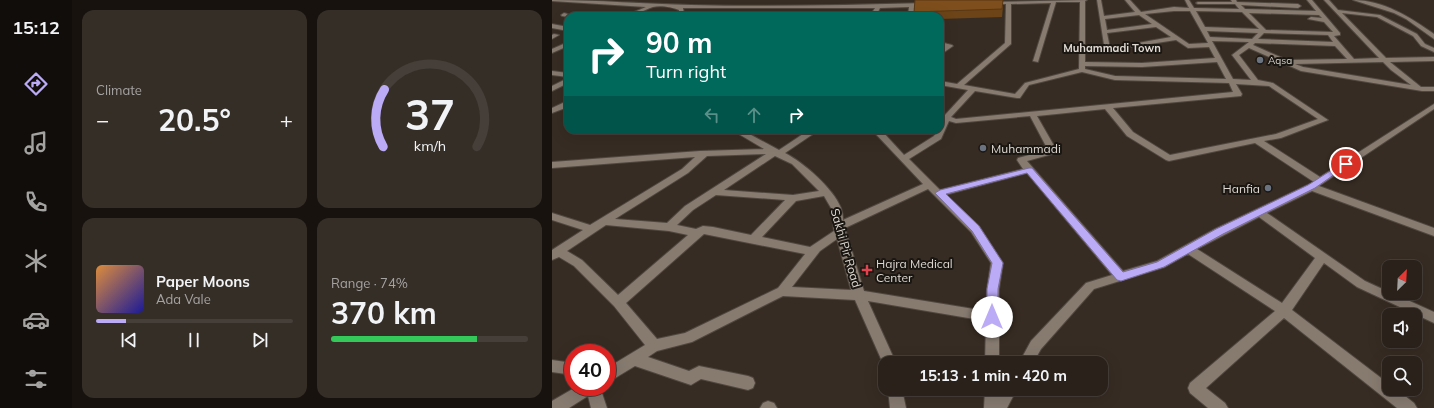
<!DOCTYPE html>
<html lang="en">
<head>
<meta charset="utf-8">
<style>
	body { margin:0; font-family:Mulish,sans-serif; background:#352e27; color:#f1f3f6; height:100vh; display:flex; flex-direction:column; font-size:15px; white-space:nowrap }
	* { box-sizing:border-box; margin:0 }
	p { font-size:13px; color:#a5a3a2 }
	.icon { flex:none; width:22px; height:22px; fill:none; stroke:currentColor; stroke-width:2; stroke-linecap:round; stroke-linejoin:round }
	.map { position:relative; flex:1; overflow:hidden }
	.side { display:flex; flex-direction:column; gap:10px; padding:10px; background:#17120e; width:480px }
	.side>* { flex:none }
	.top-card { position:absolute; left:12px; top:12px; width:380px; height:122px; border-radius:12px; box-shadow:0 4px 16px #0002,0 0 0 1px #453e39; background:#00695c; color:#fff; overflow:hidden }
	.needle { width:26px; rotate:24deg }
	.fabs { position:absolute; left:830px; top:260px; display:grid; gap:8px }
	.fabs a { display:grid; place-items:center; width:40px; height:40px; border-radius:8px; background:#29211a; box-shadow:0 4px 16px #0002,0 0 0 1px #453e39; font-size:20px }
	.speed { position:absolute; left:12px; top:344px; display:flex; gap:8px; font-size:20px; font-weight:700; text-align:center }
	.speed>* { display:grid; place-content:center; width:52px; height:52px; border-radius:50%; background:#29211a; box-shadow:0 4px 16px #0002,0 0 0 1px #453e39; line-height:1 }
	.speed .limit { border:6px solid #d22; background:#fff; color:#111 }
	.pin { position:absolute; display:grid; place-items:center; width:34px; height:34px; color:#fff; margin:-17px; border:2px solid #fff; border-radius:50%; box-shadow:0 1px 4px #0007 }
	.me { position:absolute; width:44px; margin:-22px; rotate:0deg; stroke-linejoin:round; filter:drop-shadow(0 0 3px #0008) }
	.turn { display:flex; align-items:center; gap:14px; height:84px; padding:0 16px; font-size:18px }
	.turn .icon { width:52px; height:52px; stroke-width:2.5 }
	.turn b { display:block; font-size:28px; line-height:34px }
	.lanes { display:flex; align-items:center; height:38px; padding:0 16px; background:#0003; justify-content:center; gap:20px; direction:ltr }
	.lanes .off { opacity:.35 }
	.big { font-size:30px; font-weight:700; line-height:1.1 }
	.side .tile { flex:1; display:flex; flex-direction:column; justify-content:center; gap:6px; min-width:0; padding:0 14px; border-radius:12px; background:#352e27 }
	.side .dial { align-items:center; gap:0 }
	.dial svg { height:104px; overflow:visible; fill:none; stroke:#453e39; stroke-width:7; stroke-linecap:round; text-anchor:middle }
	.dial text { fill:#f1f3f6; stroke:none }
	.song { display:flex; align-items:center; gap:12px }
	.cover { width:48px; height:48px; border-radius:6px; background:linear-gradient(135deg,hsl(30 70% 55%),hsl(240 70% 35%)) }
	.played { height:4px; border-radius:2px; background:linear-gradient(90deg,#bbaaf6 15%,#453e39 15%) }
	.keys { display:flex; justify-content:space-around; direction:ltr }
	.heat { display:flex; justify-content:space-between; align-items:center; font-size:22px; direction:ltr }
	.charge { height:6px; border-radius:3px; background:linear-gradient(90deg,#34c759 74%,#453e39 0) }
	.side .tiles { flex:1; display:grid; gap:10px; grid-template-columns:repeat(2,1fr) }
	.trip { position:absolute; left:326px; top:356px; width:230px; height:40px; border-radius:12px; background:#29211a; box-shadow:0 4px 16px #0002,0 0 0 1px #453e39; font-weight:700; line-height:40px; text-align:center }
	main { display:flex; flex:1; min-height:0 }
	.dock { display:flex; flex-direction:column; width:72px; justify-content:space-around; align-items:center; background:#100d0a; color:#a5a3a2 }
	.dock .icon { width:28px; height:28px }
	.dock .current { color:#bbaaf6 }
	.dock b { font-size:18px; color:#f1f3f6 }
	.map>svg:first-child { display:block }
</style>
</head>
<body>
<main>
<nav class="dock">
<b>15:12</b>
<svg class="icon current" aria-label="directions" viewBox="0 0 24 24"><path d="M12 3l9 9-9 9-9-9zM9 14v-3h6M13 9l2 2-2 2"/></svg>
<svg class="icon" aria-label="music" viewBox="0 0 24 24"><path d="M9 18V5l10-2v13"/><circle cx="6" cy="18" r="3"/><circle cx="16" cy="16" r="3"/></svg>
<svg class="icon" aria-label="phone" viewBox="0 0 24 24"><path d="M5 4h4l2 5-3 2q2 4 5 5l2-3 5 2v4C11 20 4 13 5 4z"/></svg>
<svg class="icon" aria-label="climate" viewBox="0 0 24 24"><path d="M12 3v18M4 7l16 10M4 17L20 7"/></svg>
<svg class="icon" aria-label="car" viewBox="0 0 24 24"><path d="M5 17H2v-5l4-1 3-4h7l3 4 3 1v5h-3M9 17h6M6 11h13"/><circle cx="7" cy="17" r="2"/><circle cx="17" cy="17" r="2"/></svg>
<svg class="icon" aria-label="filters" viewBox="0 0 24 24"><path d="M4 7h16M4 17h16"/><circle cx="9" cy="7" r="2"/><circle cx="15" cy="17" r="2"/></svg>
</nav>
<section class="side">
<div class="tiles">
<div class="tile"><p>Climate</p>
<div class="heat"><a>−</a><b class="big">20.5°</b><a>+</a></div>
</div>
<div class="tile dial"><svg viewBox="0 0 100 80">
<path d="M14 69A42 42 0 1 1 86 69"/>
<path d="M14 69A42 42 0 0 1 15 25" stroke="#bbaaf6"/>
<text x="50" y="56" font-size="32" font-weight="700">37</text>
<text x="50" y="72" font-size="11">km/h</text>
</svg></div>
<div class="tile">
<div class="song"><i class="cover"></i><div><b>Paper Moons</b><p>Ada Vale</p></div></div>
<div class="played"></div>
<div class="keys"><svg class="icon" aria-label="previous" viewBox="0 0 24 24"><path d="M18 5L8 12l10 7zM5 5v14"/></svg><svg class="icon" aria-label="pause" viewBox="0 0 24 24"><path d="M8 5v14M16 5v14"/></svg><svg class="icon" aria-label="next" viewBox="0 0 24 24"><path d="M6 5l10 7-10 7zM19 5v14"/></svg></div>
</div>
<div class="tile"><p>Range · 74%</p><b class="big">370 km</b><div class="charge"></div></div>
</div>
</section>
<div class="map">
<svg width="882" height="408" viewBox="0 0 882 408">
	<rect width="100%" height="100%" fill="#372c23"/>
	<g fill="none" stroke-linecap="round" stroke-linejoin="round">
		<defs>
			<g id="minor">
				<path d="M0,0C46,0 93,4 139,5C218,7 297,5 375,3L378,5L375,7H362V16H356L357,7L328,8L324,16H318L323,8H131L132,14L130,16H124L127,13V10C120,7 108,5 101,7C91,10 84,16 73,16L94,7L0,1Z"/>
				<path d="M535,0L533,1V62L590,63L663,58L657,47L636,48L624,40L553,51L545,0H549L552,16L583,12L573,0H578L589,12L622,7L637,8L633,0H637L642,8L687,9L683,4H646L644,3L646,2H680L679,0H684L685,2L746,4L749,6L746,8L689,5L693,9L764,11L755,0H760L788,33V35L782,36L802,59L827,58L772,0H777L786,10L828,15L865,34L873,44L882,48V52L869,46L861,36L825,17L790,13L834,58L882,57V61L838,62L869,87H882V91H870L749,71L697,48L687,55L706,80L721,83L776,120L729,138L712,141L768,177L882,104V109L767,186L882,228V236L760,191L715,213L813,281L837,292V293H840L882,312V323L805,287L772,263L740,310L837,384V389H844L862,403L865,408H845L732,318L654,388L673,403L676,408H656L638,393L636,388L638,383L723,311L636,254L613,267L542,289L489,349L481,363H467L479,341L534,283L560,275L475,173L393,195L427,226L451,263L447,289V363H433L434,321L316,301L344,363H333V368L303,300L231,296L140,342L105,351L96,357L137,371L147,366L196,376L201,378L203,383L201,388L196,390L149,379L139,385L83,366L55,383V368L93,345L62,306L22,266L7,257L0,260V250L31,230L0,220V213L38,225L130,169L143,157L0,168V162L148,151L212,149L180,130H190L227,150L257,130H267L233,153C252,163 281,188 289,208C290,211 291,216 291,220L371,184L320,130H329L352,155L382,136L385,130H388L390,119H388V114L393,115L416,90L388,85V81L405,84L453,43L454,4H435V2ZM504,2H528L527,69L473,83L463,94L412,85L459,44V4L499,3L481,61L486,62ZM622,11H638L656,43L637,44L593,14ZM644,11L690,12L707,29L653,27ZM697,13L767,15L770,18L759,17L756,19L772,22L781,32L714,30ZM587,15L600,24L555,30L553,19ZM604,27L619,37L558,48L555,33ZM655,31L706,33L700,39L658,37ZM712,33L776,35L781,42L706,39ZM660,41L697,42L680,55L699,80L681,79ZM703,43L783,46L795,59L735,60L701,45ZM665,62L674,79L563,76L533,69V66L590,67ZM831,62L839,70L859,85L751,67L743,64ZM530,72L563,80L677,83L681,92L404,119L399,117L423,91L465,98H468L477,85ZM684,84L717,86L766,119L724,134L618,155L581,132L561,108L689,96L690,94ZM553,109L575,136L614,160L617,161L703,143L762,182L663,229L605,261L571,271L475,161L504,153L505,151L485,116ZM478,116L496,150L466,158L465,160L471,169L388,190L357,159L389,139L397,121L404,123ZM214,154L133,206L115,223L63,219L136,173L155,156ZM223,156L240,164L267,191L241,195L172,190ZM376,189L419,232L439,263L435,289L434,311L312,291L293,228ZM164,195L233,200L199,235L161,227L151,226L144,229L125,225L141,210ZM272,196L279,208L282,231L258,247L210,237L244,201ZM707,217L763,258L730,303L645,249ZM54,225L117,231L136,235L66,295L30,260L15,251ZM152,234L253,254L226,288L133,333L105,339L74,303ZM285,239L299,290L240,287L268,251Z"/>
				<path d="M801,0C831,0 858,17 882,34V39L854,19L842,13Z"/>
				<path d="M12,13L19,15L20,16H16V17L10,16L9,15Z"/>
				<path d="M0,24L16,27V31L0,28Z"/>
				<path d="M2,34L7,35L0,39V35Z"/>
				<path d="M16,42V46L0,53V49Z"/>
				<path d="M388,42L400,45L401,46L388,55V50L393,47L388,46Z"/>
				<path d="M0,71L16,73V77L0,75Z"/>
				<path d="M16,78V83L0,91V86Z"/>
				<path d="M13,102H16V107L0,113V108Z"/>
				<path d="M0,360L21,363V375L0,372Z"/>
				<path d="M24,387H48L55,408H39L36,396L17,408H0V401Z"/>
				<path d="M336,389H350L354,408H338Z"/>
				<path d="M433,389H447V393L450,389H465L455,408H432Z"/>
				<path d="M216,401L222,403L225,408H208L211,403Z"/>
			</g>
		</defs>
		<use href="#minor" stroke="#50473f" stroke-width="2"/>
		<use href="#minor" fill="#877b70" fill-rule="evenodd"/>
	</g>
	<path fill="#6c4418" d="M451,6L450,17L388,19V16H363L362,12Z"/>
	<path fill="#7e4f1c" stroke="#583714" d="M363,0H451L450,9L362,12Z"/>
	<path fill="#bbaaf6" stroke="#7a6ea0" d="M794,161L798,164L796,165L763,188L671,234L612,267L569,281L565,280L475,173L394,194L427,226L451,263L446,289V317L445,320L440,322L436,320L435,317V289L440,263L420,231L383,193L388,190L477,168H480L571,272L605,262L664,229L756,185Z"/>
	<g fill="#6b7280" stroke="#1a1611" stroke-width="1.5">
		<circle cx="708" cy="60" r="4"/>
		<circle cx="431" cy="148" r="4"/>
		<circle cx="716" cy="188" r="4"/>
	</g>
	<path fill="#e0444e" stroke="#1a1611" stroke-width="1.5" d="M313 264h4v4h4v4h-4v4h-4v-4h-4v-4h4z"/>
	<g text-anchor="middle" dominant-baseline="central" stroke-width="4" stroke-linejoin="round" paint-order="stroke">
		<g font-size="10" fill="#dfd8d2" stroke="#1a1611" text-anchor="start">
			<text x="716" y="60">Aqsa</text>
		</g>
		<g font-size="11" font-weight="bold" fill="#dfd8d2" stroke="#1a1611">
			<text x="560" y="48">Muhammadi Town</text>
		</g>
		<g font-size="12" fill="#dfd8d2" stroke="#1a1611" text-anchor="start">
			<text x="439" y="148">Muhammadi</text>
			<text x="708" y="188" text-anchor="end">Hanfia</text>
			<text x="324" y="263">Hajra Medical<tspan x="324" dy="14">Center</tspan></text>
		</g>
		<g font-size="12" fill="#dfd8d2" stroke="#1a1611">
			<text transform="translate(294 248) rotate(74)">Sakhi Pir Road</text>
		</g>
	</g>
</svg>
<div class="fabs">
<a><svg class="needle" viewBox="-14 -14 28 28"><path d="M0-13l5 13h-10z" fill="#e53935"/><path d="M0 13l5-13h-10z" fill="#a5a3a2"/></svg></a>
<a><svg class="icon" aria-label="sound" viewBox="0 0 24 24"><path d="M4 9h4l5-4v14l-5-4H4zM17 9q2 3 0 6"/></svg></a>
<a><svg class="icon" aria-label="search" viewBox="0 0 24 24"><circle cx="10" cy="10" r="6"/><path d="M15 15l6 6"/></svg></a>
</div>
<div class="speed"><div class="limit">40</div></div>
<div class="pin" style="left:794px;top:164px;background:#d93025"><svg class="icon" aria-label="arrive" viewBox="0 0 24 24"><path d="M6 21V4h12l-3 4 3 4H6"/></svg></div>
<svg class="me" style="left:440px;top:317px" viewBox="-20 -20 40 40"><circle r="19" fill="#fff"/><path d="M0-13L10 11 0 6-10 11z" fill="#bbaaf6"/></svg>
<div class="trip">15:13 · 1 min · 420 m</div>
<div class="top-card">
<div class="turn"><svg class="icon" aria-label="right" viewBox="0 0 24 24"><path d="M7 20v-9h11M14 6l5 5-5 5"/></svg><div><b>90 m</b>Turn right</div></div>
<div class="lanes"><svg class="icon off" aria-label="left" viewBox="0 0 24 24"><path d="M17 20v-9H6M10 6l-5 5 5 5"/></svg><svg class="icon off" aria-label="ahead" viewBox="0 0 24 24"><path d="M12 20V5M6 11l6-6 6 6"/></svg><svg class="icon" aria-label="right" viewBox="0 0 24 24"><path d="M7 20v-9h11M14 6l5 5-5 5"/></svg></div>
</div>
</div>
</main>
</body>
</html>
